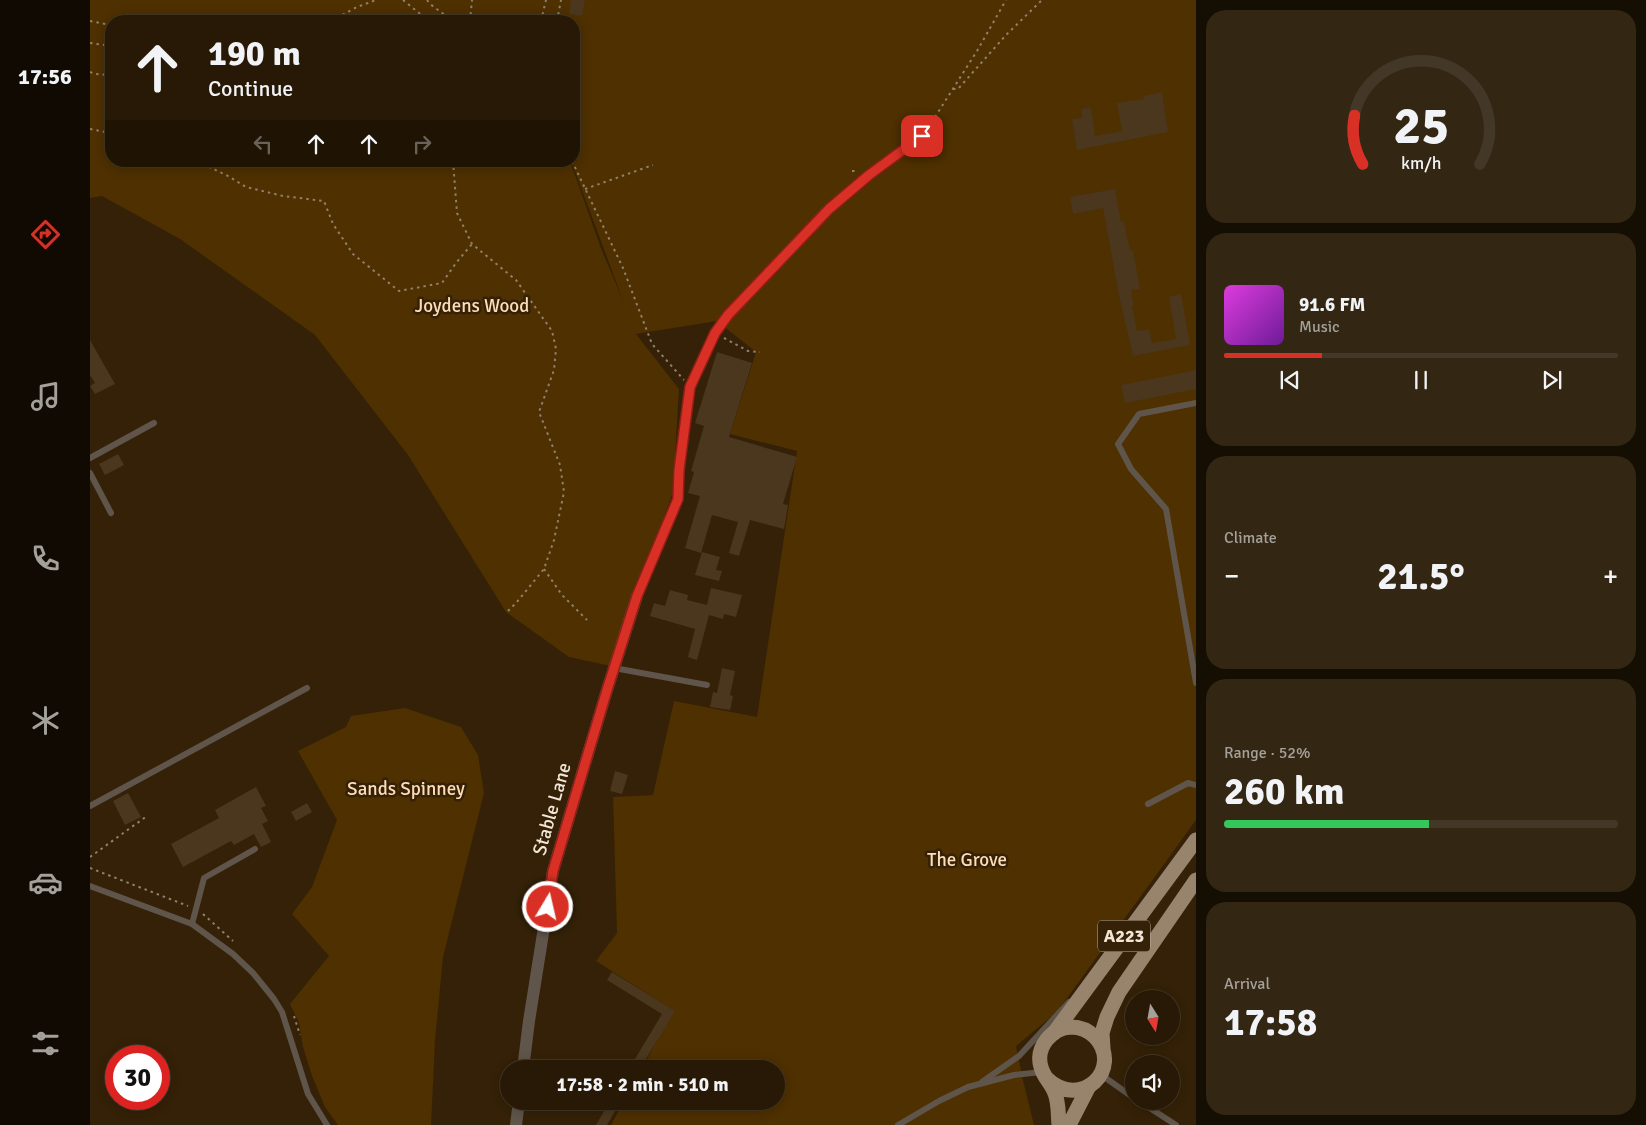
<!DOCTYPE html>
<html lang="en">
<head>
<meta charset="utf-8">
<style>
	body { margin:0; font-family:Signika,sans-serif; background:#332613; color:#f1f3f6; height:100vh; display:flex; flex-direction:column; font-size:19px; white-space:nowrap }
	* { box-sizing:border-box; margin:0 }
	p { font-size:16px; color:#a4a09a }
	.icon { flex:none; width:28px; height:28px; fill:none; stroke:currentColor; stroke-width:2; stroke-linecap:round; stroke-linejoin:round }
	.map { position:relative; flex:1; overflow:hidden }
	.side { display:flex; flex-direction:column; gap:10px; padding:10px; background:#150e03; width:450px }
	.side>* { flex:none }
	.hud { position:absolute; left:15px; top:15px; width:475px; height:152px; border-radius:20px; box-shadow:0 2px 12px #0003,0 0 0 1px #433827; background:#271905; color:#f1f3f6; overflow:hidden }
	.needle { width:32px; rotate:169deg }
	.controls { position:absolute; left:1035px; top:990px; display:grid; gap:10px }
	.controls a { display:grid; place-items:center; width:55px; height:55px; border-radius:50%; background:#271905; box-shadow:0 2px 12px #0003,0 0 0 1px #433827; font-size:25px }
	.speed { position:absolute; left:15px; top:1045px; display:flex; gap:10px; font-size:25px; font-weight:700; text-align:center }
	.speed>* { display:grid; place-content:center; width:65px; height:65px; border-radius:50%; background:#271905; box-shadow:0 2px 12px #0003,0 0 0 1px #433827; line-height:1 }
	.speed .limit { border:8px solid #d22; background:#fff; color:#111 }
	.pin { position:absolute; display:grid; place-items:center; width:42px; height:42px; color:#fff; margin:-21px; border-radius:10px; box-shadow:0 2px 8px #0006 }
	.me { position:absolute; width:55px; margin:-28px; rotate:9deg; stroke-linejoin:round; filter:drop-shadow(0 0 4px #0008) }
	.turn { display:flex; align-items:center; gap:18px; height:105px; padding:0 20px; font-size:22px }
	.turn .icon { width:65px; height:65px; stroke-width:2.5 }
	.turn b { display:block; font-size:35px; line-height:42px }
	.lanes { display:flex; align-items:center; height:48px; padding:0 20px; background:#0003; justify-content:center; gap:25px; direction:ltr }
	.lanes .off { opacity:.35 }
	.big { font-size:38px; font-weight:700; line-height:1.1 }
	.side .tile { flex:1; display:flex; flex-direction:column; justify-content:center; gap:8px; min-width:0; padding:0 18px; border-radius:20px; background:#332613 }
	.side .dial { align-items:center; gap:0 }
	.dial svg { height:130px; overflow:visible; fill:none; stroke:#433827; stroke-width:7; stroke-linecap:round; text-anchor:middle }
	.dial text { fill:#f1f3f6; stroke:none }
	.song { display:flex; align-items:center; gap:15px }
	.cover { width:60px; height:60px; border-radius:8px; background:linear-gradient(135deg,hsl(300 70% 55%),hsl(280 70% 35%)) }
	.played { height:5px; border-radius:2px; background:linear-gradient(90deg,#d93025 25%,#433827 25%) }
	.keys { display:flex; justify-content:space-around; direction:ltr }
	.heat { display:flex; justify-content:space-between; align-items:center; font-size:28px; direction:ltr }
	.charge { height:8px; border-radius:4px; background:linear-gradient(90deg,#34c759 52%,#433827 0) }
	.trip { position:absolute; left:410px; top:1060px; width:285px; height:50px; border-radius:25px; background:#271905; box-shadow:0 2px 12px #0003,0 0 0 1px #433827; font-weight:700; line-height:50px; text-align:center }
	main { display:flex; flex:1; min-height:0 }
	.menu { display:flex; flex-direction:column; width:90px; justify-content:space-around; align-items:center; background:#100a02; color:#a4a09a }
	.menu .icon { width:35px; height:35px }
	.menu .on { color:#d93025 }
	.menu b { font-size:22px; color:#f1f3f6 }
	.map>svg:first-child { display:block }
</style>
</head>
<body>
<main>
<nav class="menu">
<b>17:56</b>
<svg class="icon on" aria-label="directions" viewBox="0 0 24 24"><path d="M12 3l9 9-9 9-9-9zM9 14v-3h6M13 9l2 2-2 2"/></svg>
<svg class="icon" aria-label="music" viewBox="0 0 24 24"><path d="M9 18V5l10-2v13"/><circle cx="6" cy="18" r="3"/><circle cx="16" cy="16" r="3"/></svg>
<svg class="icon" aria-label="phone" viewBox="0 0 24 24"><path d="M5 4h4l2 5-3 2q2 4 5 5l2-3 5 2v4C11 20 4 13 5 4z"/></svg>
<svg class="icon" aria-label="climate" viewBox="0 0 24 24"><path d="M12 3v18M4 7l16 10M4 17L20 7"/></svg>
<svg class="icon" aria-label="car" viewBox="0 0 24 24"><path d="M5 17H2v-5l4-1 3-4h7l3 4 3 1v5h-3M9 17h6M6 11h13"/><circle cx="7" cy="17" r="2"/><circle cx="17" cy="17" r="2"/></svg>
<svg class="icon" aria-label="filters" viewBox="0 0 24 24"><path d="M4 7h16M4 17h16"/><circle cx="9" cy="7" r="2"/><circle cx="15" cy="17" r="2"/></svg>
</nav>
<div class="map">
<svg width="1106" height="1125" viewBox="0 0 1106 1125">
	<rect width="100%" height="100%" fill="#342107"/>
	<g fill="#4e3001" fill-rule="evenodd">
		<path d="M0,0H1106V820L967,1012L926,1046L933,1080L944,1125H521L534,1101H686V1069H552L583,1010L506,961L527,933L523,797L563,795L584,701L667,717L707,451L640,434L666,352L627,321L546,334L589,389L583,492L521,666L479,657L416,612L318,455L225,335L90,239L12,196L0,198ZM21,21H484V161H481L534,303L511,248L480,161H21Z"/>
		<path d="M315,708L371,727L388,755L394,793L353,957L345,1041L341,1125H248L235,1107L222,1076L213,1047L209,1023L200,1004L239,956L202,914L222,887L247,820L208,751L256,727L261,716Z"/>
	</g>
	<g fill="#4b371d">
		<path d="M481,0H495L492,16L479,14Z"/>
		<path d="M1072,92L1078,132L987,150L982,119L992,118L991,109L1001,107L1005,136L1032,131L1027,103L1054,99L1053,96Z"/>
		<path d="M1025,189L1031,222H1034L1040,251L1043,250L1050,289L1041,290L1044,306H1042L1047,331L1059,329L1062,343L1086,339L1079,297L1091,294L1100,345L1043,356L1029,295L1013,208L983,214L980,197Z"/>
		<path d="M0,340L25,384L5,394L0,386L5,383L0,375Z"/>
		<path d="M627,352L662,363L639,437L707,457L693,504L698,505L694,529L660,520L649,556L639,553L648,522L622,515L611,553L595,548L610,496L598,493L604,472L601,471L614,426L605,423Z"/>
		<path d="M1106,370V389L1035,403L1031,385Z"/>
		<path d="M28,454L34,465L15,475L9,464Z"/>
		<path d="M612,552L630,557L626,570L632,571L629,581L605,575Z"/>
		<path d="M621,588L652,595L646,617L634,614L633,619L619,615L607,660L598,657L605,629L560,616L564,603L575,606L580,590L598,595L597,600L617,605Z"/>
		<path d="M632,668L645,671L640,695L643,696L640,710L620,707L623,692L627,693Z"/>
		<path d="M525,771L538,775L532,794L520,791Z"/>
		<path d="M166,787L176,806L171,808L178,821L172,824L181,842L171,847L164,834L144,845L141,841L93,867L81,844L129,818L125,810Z"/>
		<path d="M38,793L51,817L35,825L23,801Z"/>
		<path d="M217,803L222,812L206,821L201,812Z"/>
		<path d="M522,972L585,1011L550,1069H539L572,1014L517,980Z"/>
		<path d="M520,1101H531L517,1125H506Z"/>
	</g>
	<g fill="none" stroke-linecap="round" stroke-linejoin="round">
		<g stroke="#90806b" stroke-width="2" stroke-dasharray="2.5 4" stroke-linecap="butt">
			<path d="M313,0L339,21"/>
			<path d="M337,0L340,4L363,21"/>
			<path d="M0,21L21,25"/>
			<path d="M241,21L267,7L286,0"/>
			<path d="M380,21L382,0"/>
			<path d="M451,21L456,0"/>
			<path d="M467,21L471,0"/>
			<path d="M0,43L21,46"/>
			<path d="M0,72L5,74L21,75"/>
			<path d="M863,89H868L916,35L952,0"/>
			<path d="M838,128L887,51L916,0"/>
			<path d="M0,129L21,133"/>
			<path d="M107,161L138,176L156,187L193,196L234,201L243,224L263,254L309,291L352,283L366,263L382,244"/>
			<path d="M363,161L367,213L382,244L426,280L462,331L466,349L464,370L449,412L470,465L474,492L464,540L454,569L426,603L418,611"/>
			<path d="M482,161L533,268L562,344L594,380"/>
			<path d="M762,171H768"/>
			<path d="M495,189L563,165"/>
			<path d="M634,338L658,351L670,352"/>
			<path d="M454,569L472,595L497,620"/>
			<path d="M0,857L57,816"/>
			<path d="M0,868L98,906"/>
			<path d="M113,914L143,941"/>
			<path d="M204,1016L210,1035"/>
		</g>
		<g stroke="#5f554a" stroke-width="6">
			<path d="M1106,403L1049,414L1028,444L1041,469L1076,509L1106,683"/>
			<path d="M0,458L64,423"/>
			<path d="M0,473L21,513"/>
			<path d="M547,596L588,499L589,470L600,387L625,333L638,315L739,209L779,175L832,136"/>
			<path d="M524,668L617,685"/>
			<path d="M1058,804L1098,783L1106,785"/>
			<path d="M0,806L217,688"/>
			<path d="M0,886L102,924L143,954L163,973L184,999L192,1012L218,1094L237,1125"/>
			<path d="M102,924L114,878L165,849"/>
			<path d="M1010,1074L1044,1098"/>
			<path d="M892,1082L929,1056L979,1002"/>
			<path d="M1049,1101L1086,1125"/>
			<path d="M808,1125L849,1101L878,1087L924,1075L952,1072"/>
		</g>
		<g stroke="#5f554a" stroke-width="12">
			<path d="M433,1069L439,1021L463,871L517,690L547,596"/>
			<path d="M426,1125L429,1101"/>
		</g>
		<g stroke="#98846d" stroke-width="15">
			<path d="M964,1033L1106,840"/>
			<path d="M1013,1048L1012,1033L1017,1017L1029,992L1106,880"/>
			<path d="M956,1078C991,1112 1034,1068 1005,1037C999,1031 991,1027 981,1027C962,1028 945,1047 951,1067C953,1076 960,1082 964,1091C969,1101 968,1114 969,1125"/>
			<path d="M979,1125L999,1086"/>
		</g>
	</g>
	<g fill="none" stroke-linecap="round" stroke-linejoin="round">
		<defs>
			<path id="route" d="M458,907L463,871L517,690L547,596L588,499L589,470L600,387L625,333L638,315L739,209L779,175L832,136"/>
		</defs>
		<use href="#route" stroke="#8d1f18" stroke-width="12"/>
		<use href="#route" stroke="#d93025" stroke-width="9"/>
	</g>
	<g text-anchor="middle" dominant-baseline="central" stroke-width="5" stroke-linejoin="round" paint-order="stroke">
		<rect fill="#342107" stroke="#baab99" stroke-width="1" x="1008" y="920.5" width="52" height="31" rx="4"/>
		<g font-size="18" font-weight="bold" fill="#f3e6d7">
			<text x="1034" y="936">A223</text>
		</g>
		<g font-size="19" fill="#feddb6" stroke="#342107">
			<text x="382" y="306">Joydens Wood</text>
			<text x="316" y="789">Sands Spinney</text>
			<text x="877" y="860">The Grove</text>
		</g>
		<g font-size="19" fill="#f3e6d7" stroke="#342107">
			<text transform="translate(462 809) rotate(-74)">Stable Lane</text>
		</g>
	</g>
</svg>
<div class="controls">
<a><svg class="needle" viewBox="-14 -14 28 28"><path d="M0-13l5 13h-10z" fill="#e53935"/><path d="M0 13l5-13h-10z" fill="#a4a09a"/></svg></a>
<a><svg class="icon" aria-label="sound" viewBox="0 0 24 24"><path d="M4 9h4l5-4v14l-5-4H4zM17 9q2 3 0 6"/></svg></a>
</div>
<div class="speed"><div class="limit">30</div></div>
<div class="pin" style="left:832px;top:136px;background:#d93025"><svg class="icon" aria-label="arrive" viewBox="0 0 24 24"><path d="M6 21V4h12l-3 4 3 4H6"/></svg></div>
<svg class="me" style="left:458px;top:907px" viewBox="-20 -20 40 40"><circle r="17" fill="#d93025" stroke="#fff" stroke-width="3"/><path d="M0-11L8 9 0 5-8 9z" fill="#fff"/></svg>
<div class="trip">17:58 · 2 min · 510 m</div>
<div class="hud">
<div class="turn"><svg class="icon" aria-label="ahead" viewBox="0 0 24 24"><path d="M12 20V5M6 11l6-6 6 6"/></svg><div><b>190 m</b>Continue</div></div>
<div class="lanes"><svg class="icon off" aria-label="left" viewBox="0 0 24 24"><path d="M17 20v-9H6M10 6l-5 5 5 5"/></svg><svg class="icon" aria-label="ahead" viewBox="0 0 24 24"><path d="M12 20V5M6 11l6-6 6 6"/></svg><svg class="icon" aria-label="ahead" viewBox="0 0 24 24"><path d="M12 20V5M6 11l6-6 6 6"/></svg><svg class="icon off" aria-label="right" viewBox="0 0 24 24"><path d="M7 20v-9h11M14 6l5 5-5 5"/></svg></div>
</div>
</div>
<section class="side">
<div class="tile dial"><svg viewBox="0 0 100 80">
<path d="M14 69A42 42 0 1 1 86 69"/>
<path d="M14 69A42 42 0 0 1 9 39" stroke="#d93025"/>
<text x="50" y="56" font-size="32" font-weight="700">25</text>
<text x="50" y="72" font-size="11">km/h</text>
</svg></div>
<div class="tile">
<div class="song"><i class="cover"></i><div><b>91.6 FM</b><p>Music</p></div></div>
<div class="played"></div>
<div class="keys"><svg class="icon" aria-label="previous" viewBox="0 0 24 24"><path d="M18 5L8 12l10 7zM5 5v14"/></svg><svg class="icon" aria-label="pause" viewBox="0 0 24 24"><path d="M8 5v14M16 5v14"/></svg><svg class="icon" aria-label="next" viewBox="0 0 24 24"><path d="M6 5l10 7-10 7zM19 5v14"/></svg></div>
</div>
<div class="tile"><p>Climate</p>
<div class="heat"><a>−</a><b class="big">21.5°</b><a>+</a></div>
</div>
<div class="tile"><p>Range · 52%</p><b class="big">260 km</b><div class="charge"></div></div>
<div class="tile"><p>Arrival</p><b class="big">17:58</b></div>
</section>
</main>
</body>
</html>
